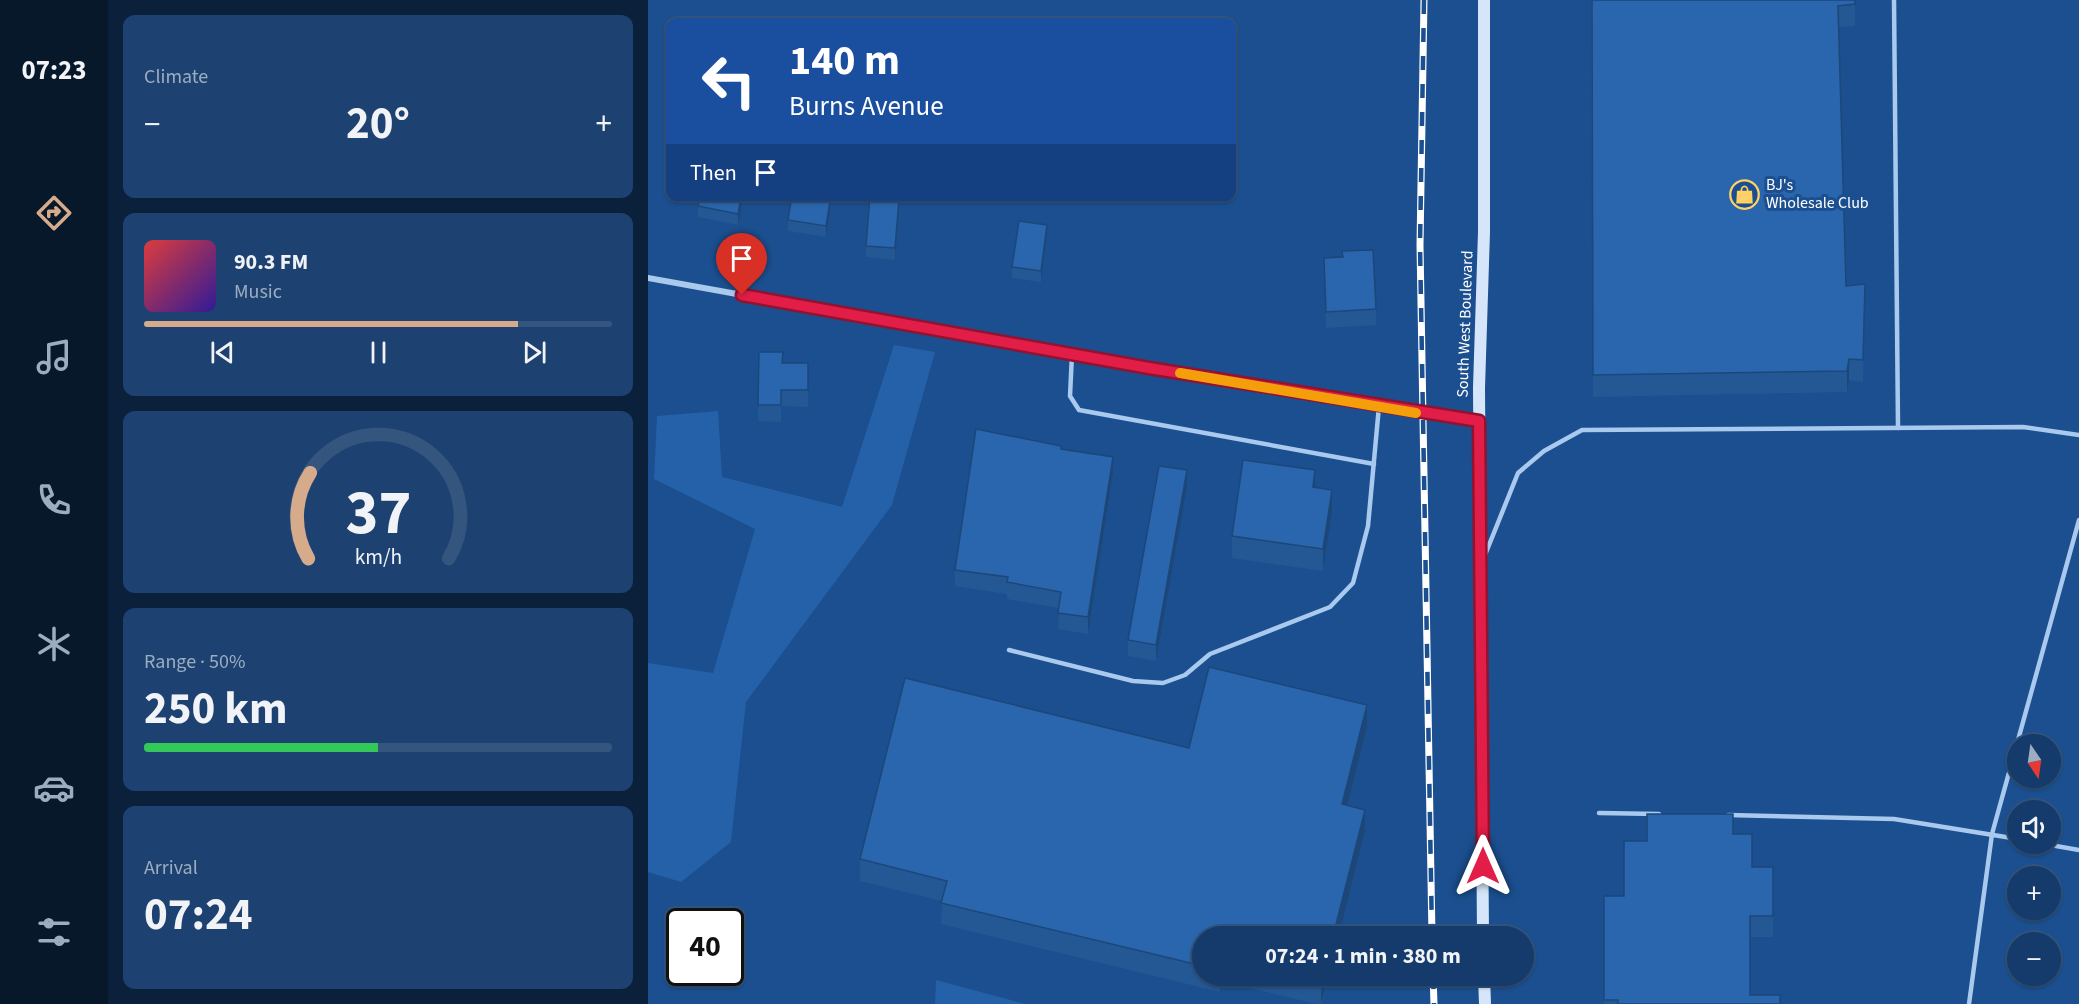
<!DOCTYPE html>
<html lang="en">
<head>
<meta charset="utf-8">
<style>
	body { margin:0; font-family:"Source Sans 3",sans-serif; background:#1d4271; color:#f1f3f6; height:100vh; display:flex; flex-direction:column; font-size:22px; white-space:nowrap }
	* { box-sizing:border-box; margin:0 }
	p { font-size:20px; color:#9dadc1 }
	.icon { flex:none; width:33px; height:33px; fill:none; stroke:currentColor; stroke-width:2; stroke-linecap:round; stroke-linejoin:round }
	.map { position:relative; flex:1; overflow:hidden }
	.sheet { display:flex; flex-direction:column; gap:15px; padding:15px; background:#0b203b; width:540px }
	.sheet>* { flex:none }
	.top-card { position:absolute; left:18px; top:18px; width:570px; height:183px; border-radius:12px; box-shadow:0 2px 4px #0004,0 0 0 2px #33557e; background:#1a4fa0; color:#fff; overflow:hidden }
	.needle { width:39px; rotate:167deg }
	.tools { position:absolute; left:1359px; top:734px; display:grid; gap:12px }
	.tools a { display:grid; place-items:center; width:54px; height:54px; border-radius:50%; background:#143b6b; box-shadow:0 2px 4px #0004,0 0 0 2px #33557e; font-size:30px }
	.speed { position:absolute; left:18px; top:908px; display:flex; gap:12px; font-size:30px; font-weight:700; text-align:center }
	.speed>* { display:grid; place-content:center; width:78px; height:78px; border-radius:50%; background:#143b6b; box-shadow:0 2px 4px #0004,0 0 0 2px #33557e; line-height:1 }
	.speed .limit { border:3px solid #111; border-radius:9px; background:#fff; color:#111 }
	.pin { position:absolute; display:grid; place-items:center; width:51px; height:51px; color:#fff; margin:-62px -26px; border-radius:50% 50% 50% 0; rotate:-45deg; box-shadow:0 0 6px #0007 }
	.pin .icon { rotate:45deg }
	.me { position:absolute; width:66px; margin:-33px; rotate:0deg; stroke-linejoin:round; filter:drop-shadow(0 0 4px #0008) }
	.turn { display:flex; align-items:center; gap:21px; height:126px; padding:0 24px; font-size:27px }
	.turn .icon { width:78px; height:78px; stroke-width:2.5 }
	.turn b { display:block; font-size:42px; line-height:51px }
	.then { display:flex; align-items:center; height:57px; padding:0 24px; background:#0003; gap:12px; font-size:22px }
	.big { font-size:45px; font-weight:700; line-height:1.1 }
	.sheet .tile { flex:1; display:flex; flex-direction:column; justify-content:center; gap:9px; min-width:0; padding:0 21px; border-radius:12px; background:#1d4271 }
	.sheet .dial { align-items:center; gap:0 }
	.dial svg { height:156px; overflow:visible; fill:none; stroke:#33557e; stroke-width:7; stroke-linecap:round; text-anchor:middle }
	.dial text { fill:#f1f3f6; stroke:none }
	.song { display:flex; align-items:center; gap:18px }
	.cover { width:72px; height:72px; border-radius:9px; background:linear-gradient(135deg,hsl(0 70% 55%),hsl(250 70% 35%)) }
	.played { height:6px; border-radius:3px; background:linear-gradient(90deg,#d6ab8b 80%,#33557e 80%) }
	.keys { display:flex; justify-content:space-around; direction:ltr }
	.heat { display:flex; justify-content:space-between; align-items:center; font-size:33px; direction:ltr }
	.charge { height:9px; border-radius:4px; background:linear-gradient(90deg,#34c759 50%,#33557e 0) }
	.trip { position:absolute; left:544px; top:926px; width:342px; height:60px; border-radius:30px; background:#143b6b; box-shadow:0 2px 4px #0004,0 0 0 2px #33557e; font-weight:700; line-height:60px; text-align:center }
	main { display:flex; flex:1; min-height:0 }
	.tab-bar { display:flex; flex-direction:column; width:108px; justify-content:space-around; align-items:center; background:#08182b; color:#9dadc1 }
	.tab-bar .icon { width:42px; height:42px }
	.tab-bar .current { color:#d6ab8b }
	.tab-bar b { font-size:27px; color:#f1f3f6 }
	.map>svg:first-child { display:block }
</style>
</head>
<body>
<main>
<nav class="tab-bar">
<b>07:23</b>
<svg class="icon current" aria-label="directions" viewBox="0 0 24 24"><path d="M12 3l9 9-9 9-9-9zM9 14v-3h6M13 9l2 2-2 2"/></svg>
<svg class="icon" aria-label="music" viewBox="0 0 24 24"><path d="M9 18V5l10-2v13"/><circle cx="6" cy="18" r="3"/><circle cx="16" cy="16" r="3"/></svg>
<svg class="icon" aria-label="phone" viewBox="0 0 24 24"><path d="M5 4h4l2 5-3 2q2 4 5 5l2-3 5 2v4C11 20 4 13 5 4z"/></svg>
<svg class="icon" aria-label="climate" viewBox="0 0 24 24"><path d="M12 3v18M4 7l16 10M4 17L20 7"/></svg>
<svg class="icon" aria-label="car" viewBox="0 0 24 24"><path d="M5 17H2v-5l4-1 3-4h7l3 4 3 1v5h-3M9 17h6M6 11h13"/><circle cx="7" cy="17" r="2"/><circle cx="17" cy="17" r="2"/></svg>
<svg class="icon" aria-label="filters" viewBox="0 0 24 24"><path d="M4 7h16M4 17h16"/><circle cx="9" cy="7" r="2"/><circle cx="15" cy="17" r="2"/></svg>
</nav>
<section class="sheet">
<div class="tile"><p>Climate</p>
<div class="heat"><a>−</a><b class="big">20°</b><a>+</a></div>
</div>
<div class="tile">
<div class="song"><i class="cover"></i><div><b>90.3 FM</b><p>Music</p></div></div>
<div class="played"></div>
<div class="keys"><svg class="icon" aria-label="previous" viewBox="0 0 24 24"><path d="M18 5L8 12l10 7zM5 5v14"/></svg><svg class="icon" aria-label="pause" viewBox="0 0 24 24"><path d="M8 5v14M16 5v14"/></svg><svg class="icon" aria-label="next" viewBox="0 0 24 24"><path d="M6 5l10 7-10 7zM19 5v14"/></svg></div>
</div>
<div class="tile dial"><svg viewBox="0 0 100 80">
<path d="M14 69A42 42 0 1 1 86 69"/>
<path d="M14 69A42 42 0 0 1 15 25" stroke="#d6ab8b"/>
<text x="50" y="56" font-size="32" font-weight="700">37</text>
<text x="50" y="72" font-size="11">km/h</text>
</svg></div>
<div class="tile"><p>Range · 50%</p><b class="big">250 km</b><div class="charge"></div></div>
<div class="tile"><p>Arrival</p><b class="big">07:24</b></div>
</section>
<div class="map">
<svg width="1431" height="1004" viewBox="0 0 1431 1004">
	<rect width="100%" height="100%" fill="#1b4f8f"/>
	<g fill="#2461a8">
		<path d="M246,345L287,352L244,505L98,702L83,842L33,882L0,872V663L65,673L107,529L6,479L9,416L70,411L74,477L194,507Z"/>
		<path d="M288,980L377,1004H287Z"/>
	</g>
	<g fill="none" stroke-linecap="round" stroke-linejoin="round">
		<g stroke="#a9c9ee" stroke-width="4.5">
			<path d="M1246,0L1250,428"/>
			<path d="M424,354L422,396L431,410L726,464"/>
			<path d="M837,555L870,473L896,451L934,430L1375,427L1431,435"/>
			<path d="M361,650L485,681L515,683L537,675L562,654L682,607L705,583L720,526L731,406"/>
			<path d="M951,813L1011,814"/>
			<path d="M1080,815L1246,819L1370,839"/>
			<path d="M1391,843L1431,850"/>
			<path d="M1321,1004L1344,834L1431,520"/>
		</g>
		<path stroke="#a9c9ee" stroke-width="6" d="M0,278L501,368L831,421"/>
		<g stroke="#d6e6fa" stroke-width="12">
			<path d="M835,936L831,388L836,232V0"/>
			<path d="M836,975L837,1004"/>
		</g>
		<defs>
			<g id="rail">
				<path d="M776,0L772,245L784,936"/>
				<path d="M785,975L786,1004"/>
			</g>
		</defs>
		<use href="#rail" stroke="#fff" stroke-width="7"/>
		<use href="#rail" stroke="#1b4f8f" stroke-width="4.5" stroke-dasharray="14" stroke-linecap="butt"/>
	</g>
	<g fill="#245895">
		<path d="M943,0H1207V26L1191,27L1198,286L1217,284L1215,382L1201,380L1199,392L945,397Z"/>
		<path d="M240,196L251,210L247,260L218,257V246Z"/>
		<path d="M50,206H94L90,225L50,217Z"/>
		<path d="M182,212L178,237L140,231V220Z"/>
		<path d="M399,237L393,282L364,278V267Z"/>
		<path d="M676,258L728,309V325L678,328Z"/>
		<path d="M111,352L135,363H160V407L133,406V422L110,421Z"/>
		<path d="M413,449L465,473L440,634L410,629L411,608L359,599V594L307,586V570Z"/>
		<path d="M539,487L508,661L480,656V640Z"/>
		<path d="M667,488L684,512L675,571L584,558V536Z"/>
		<path d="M719,727L699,805L717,831L691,936H555V975H681L674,1004H668L574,981L572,992L293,924L294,901L212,881V859L541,748Z"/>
		<path d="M1085,834L1104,867H1125V937H1102V995L1132,1004H956V896H976L999,841Z"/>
	</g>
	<g fill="#1d4779">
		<path d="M94,196V206L90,225V214Z"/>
		<path d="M251,199V210L247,260V248Z"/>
		<path d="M182,201V212L178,237V226Z"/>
		<path d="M399,225V237L393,282V271Z"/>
		<path d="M1201,359V380L1199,392V371Z"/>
		<path d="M465,457V473L440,634V617Z"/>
		<path d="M539,470V487L508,661V645Z"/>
		<path d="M667,470V492L665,487Z"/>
		<path d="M684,490V512L675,571V549Z"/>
		<path d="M719,705V727L694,826V804Z"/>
		<path d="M717,810V831L691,936H685Z"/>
		<path d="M572,975H574V981L572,992Z"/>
		<path d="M676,975H681L673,1004V984Z"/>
	</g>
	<g fill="#2a66ad" stroke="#1d4779" stroke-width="1.5">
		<path d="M944,0H1207V4L1190,6L1198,286L1217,284L1215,360L1201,359L1199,371L945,375Z"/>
		<path d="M52,196H93L90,214L50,206Z"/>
		<path d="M144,196H155L182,201L178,226L140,220Z"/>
		<path d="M222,196H239V197L251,199L247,248L218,246Z"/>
		<path d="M371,221L399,225L393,271L364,267Z"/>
		<path d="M725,250L728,309L678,312L676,258L695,257L694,251Z"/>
		<path d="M111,352H135L134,363H160V390H133V405H110Z"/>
		<path d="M328,429L413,446V449L465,457L440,617L410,613L413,592L359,582L360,577L307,570Z"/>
		<path d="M595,460L667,470L665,487L684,490L675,549L584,536Z"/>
		<path d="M511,466L539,470L508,645L480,640Z"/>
		<path d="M561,667L719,705L694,804L717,810L685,936H555V966L293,903L299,881L212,859L257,678L541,748Z"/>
		<path d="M999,814H1085V834H1104V867H1125V916H1102V995H1132V1004H970V1000H956V896H976V841H999Z"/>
		<path d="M637,975H676L673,984Z"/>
	</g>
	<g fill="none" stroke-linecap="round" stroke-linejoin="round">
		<defs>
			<path id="route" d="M94,295L501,368L831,421L835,866"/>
		</defs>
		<use href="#route" stroke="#92132f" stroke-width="15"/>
		<use href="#route" stroke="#e11d48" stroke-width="10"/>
		<path stroke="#f59e0b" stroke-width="10" d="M532,373L768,413"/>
	</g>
	<defs>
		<symbol id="shop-ring" viewBox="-11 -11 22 22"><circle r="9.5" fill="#1b4f8f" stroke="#ffd166" stroke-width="1.5"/><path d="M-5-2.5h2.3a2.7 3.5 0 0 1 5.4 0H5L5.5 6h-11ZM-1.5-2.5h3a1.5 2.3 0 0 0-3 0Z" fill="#ffd166"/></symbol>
	</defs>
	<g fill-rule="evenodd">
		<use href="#shop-ring" x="1080" y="178" width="33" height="33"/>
	</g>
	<g text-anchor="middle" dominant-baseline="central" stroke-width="6" stroke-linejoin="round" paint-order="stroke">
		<g font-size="16" fill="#fff" stroke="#1b4f8f" text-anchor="start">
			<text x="1118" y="185">BJ's<tspan x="1118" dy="18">Wholesale Club</tspan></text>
		</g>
		<g font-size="16" fill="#fff" stroke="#1b4f8f">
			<text transform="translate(817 324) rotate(-88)">South West Boulevard</text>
		</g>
	</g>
</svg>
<div class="tools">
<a><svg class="needle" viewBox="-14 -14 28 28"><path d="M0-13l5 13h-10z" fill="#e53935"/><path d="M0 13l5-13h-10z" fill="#9dadc1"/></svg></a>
<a><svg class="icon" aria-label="sound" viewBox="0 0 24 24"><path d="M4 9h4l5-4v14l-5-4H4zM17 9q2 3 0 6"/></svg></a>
<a>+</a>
<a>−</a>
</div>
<div class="speed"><div class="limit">40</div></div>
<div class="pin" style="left:94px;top:295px;background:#d93025"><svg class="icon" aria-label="arrive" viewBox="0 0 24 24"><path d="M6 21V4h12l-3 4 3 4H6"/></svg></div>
<svg class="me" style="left:835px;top:866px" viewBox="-20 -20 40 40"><path d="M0-17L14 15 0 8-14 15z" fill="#e11d48" stroke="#fff" stroke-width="4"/></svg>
<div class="trip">07:24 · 1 min · 380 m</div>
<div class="top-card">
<div class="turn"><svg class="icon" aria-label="left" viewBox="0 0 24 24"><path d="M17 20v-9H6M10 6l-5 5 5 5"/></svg><div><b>140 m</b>Burns Avenue</div></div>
<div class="then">Then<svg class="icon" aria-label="arrive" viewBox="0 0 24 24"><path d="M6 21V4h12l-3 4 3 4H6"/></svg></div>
</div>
</div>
</main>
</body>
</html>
